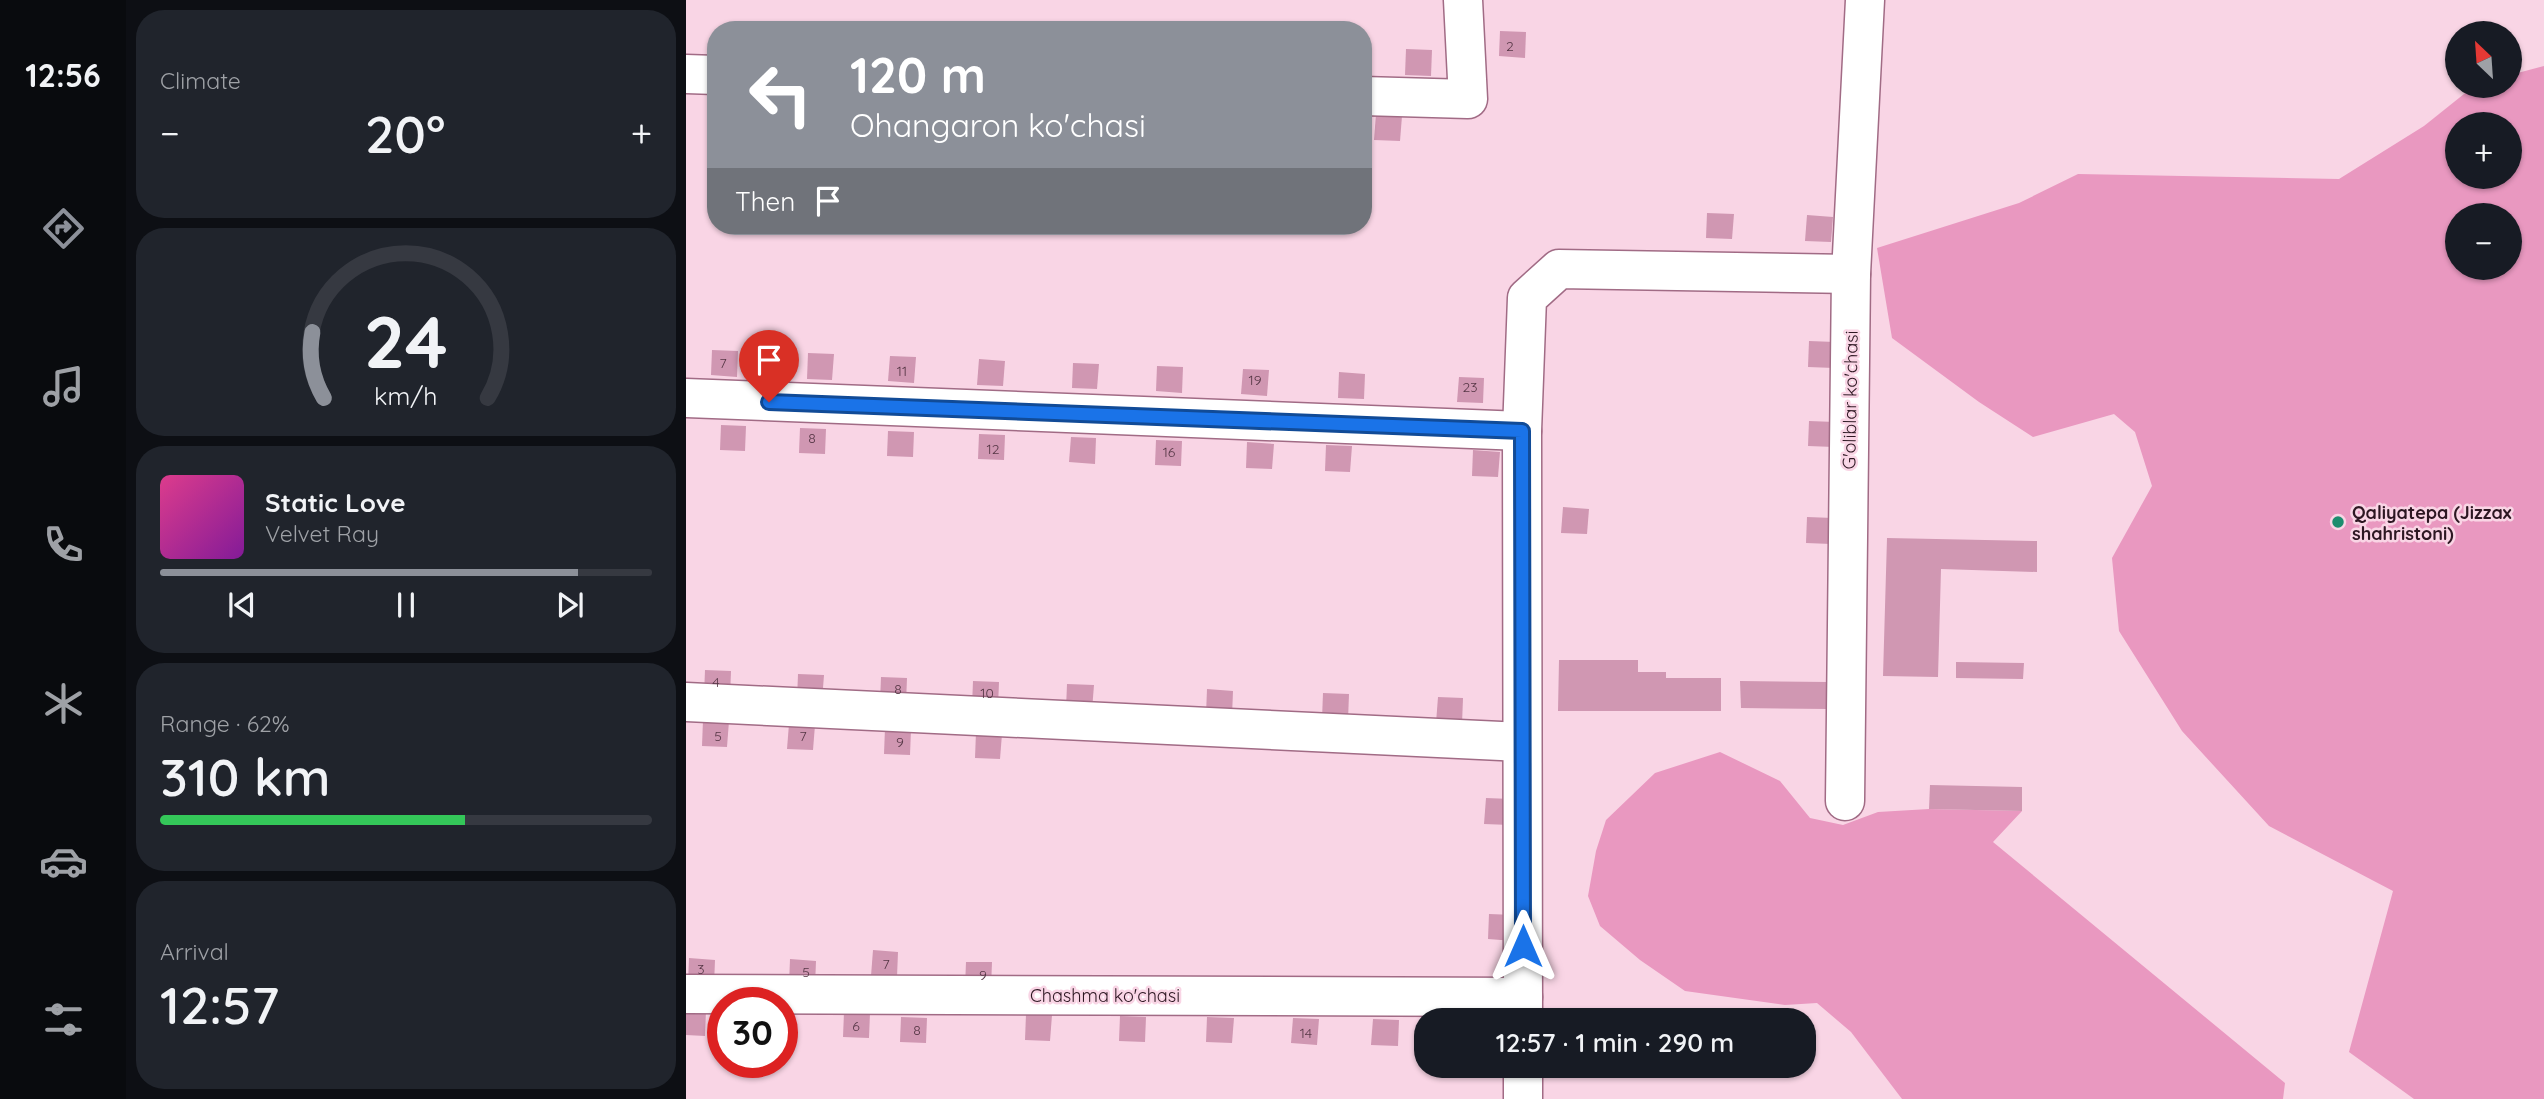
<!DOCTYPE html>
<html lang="en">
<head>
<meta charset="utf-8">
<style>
	body { margin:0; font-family:Quicksand,sans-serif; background:#20242c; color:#f1f3f6; height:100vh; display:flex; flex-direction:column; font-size:26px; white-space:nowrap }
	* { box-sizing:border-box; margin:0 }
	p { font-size:23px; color:#9ea1a6 }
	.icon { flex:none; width:38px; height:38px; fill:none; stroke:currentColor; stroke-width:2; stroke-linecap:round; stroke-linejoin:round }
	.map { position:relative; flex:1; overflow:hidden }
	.side { display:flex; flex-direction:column; gap:10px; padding:10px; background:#0d0f14; width:560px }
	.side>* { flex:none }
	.guide { position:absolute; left:21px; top:21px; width:665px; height:214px; border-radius:28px; box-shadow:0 2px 5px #0004; background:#8c9099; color:#fff; overflow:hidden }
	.needle { width:46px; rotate:335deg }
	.buttons { position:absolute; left:1759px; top:21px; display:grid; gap:14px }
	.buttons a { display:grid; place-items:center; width:77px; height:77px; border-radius:50%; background:#171b24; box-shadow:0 2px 5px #0004; font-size:35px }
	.speed { position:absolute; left:21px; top:987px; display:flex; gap:14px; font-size:35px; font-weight:700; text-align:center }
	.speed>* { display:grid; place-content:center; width:91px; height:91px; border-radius:50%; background:#171b24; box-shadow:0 2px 5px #0004; line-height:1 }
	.speed .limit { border:10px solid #d22; background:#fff; color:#111 }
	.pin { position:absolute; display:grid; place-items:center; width:60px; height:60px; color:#fff; margin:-72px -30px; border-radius:50% 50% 50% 0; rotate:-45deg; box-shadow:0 0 7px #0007 }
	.pin .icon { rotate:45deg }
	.me { position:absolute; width:77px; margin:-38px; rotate:0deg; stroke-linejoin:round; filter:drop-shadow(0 0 5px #0008) }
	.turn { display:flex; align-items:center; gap:24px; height:147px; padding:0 28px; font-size:32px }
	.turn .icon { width:91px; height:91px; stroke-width:2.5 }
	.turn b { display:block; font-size:49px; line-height:60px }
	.then { display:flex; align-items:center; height:66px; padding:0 28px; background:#0003; gap:14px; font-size:26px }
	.big { font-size:52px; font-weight:600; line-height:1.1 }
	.side .widget { flex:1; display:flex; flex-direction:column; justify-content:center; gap:10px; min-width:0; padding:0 24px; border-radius:28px; background:#20242c }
	.side .dial { align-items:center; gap:0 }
	.dial svg { height:182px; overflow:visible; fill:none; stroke:#363941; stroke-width:7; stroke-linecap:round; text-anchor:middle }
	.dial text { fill:#f1f3f6; stroke:none }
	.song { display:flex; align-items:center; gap:21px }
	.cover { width:84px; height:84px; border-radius:10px; background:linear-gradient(135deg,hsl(330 70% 55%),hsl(290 70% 35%)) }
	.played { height:7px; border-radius:4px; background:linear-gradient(90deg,#8c9099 85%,#363941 85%) }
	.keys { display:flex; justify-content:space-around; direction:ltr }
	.heat { display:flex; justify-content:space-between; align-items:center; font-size:38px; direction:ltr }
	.charge { height:10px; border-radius:5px; background:linear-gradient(90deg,#34c759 62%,#363941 0) }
	.trip { position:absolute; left:728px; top:1008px; width:402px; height:70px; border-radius:28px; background:#171b24; box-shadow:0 2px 5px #0004; font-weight:600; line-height:70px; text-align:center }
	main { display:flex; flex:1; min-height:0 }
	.menu { display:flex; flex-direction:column; width:126px; justify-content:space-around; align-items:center; background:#090b0e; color:#9ea1a6 }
	.menu .icon { width:49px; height:49px }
	.menu .current { color:#8c9099 }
	.menu b { font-size:32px; color:#f1f3f6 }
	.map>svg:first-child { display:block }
</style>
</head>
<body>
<main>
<nav class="menu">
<b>12:56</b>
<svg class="icon current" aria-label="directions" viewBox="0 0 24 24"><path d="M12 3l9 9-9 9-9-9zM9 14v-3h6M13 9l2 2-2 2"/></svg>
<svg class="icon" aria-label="music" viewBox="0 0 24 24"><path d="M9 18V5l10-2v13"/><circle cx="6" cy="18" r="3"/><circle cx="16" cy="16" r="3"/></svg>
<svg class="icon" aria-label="phone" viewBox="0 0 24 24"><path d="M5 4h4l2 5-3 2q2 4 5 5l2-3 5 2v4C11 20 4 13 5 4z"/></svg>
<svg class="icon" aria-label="climate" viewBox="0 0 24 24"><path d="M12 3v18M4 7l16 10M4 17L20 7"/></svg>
<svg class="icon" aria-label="car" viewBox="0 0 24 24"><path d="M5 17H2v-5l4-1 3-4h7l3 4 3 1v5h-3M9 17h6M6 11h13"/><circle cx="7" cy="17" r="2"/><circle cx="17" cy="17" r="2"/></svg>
<svg class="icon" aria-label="filters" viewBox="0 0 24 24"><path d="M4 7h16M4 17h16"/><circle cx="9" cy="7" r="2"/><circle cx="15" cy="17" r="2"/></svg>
</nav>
<section class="side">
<div class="widget"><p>Climate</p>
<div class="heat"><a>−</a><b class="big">20°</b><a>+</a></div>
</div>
<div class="widget dial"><svg viewBox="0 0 100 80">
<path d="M14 69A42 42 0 1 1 86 69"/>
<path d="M14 69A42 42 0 0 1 9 40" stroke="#8c9099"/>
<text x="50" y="56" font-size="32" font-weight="700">24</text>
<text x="50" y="72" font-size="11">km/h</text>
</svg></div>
<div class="widget">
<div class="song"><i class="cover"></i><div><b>Static Love</b><p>Velvet Ray</p></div></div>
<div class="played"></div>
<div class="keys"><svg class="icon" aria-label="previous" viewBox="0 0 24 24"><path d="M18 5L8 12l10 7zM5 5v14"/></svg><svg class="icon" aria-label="pause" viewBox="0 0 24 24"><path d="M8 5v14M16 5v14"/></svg><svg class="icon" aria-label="next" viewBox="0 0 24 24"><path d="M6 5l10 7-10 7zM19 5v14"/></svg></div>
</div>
<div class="widget"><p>Range · 62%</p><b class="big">310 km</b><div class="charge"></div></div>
<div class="widget"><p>Arrival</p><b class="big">12:57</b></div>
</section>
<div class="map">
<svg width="1858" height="1099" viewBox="0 0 1858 1099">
	<rect width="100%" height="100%" fill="#f9d5e5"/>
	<g fill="#e998c0" fill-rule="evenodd">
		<path d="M1858,66V1099H1728L1663,1052L1707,891L1583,826L1496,731L1433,631L1426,558L1466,486L1449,432L1428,414L1347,437L1293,402L1206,338L1191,248L1333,203L1392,174L1653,179L1738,126L1788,86H1824V75ZM1771,124H1824V177H1771ZM1771,215H1824V268H1771Z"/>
		<path d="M1034,752L1094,781L1124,818L1157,825L1192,812L1243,809L1336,811L1307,842L1599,1083L1597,1099H1216L1165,1032L1131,1003L1099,1005L999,991L954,960L914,926L902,896L910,851L920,820L969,773Z"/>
	</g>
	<g fill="#d097b2">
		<path d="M814,31L840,32L839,58L813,56Z"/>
		<path d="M720,49L746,50L745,76L719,75Z"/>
		<path d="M690,114L716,116L714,141L688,140Z"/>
		<path d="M1021,213L1048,214L1046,239L1020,238Z"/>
		<path d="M1121,215L1147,217L1145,242L1119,241Z"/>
		<path d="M1123,341L1149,342L1148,368L1122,367Z"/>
		<path d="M26,350L52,351L51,377L25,375Z"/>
		<path d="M122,353L148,354L146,380L121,379Z"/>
		<path d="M204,356L230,357L228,383L202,381Z"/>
		<path d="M293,359L319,361L317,386L291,385Z"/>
		<path d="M387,363L413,364L411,389L386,388Z"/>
		<path d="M471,366L497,367L496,393L470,391Z"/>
		<path d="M557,369L583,370L581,396L555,394Z"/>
		<path d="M653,372L679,374L678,399L652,398Z"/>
		<path d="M773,377L798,378L797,403L771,402Z"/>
		<path d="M1123,421L1149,422L1148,447L1122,446Z"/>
		<path d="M35,425L60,426L59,451L34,450Z"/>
		<path d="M114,428L140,429L139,454L113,453Z"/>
		<path d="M202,431L228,432L227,457L201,456Z"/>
		<path d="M293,434L319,435L318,460L292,459Z"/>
		<path d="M385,437L410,438L409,464L383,462Z"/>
		<path d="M470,440L496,441L495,466L469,465Z"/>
		<path d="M561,442L588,444L586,469L560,468Z"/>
		<path d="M640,445L666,446L664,472L639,471Z"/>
		<path d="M787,450L814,452L812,477L786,476Z"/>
		<path d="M877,507L903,509L901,534L875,533Z"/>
		<path d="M1121,517L1147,518L1145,544L1120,543Z"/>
		<path d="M1201,538L1351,541V572L1255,569L1252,677L1197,676Z"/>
		<path d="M873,660H952V672H980V678H1035V711H872Z"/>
		<path d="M1270,662L1338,663L1337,679L1270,678Z"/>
		<path d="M19,670L45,671L44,697L18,696Z"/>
		<path d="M112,674L138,675L136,701L111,700Z"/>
		<path d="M195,677L221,678L220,703L194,702Z"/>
		<path d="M287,681L313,682L312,707L286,706Z"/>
		<path d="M1054,681L1142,682V709L1055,708Z"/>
		<path d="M381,684L408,685L406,710L380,709Z"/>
		<path d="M521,689L547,691L546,716L520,715Z"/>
		<path d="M637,693L663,694L662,720L636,719Z"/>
		<path d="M752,697L777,698L776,724L750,723Z"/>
		<path d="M17,720L43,721L41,747L16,746Z"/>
		<path d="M103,724L129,725L127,750L101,749Z"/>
		<path d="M199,728L225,729L224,755L198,754Z"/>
		<path d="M290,732L316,734L314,759L289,758Z"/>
		<path d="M1244,785L1336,787V811L1243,809Z"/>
		<path d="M800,798L825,799L824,825L798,824Z"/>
		<path d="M803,914L829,915L828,941L802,939Z"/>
		<path d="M187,950L212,952L211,977L185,976Z"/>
		<path d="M3,958L29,960L28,985L2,984Z"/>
		<path d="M104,959L130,961L129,986L103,985Z"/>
		<path d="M280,962H306L305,988L279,987Z"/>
		<path d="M0,1009L20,1010L19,1036L0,1035Z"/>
		<path d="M96,1011L102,1012L101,1037H96Z"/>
		<path d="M158,1012L184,1013L183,1038L157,1037Z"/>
		<path d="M340,1014L366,1015L364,1041L339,1040Z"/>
		<path d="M434,1016L460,1017L459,1042L433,1041Z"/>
		<path d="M215,1017L241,1018L240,1043L214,1042Z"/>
		<path d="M521,1017L548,1018L546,1043L520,1042Z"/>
		<path d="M607,1018L633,1019L631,1045L605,1043Z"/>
		<path d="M687,1019L713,1020L712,1046L685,1045Z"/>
	</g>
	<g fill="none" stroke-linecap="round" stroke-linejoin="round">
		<defs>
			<g id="minor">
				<path d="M0,74L30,75"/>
				<path d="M677,96L782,99L777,0"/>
				<path d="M0,398L836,431"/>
				<path d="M0,702L836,742"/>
				<path d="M1159,801L1165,274L1179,0"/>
				<path d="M0,994L837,997"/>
				<path d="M837,1020L836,431L841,298L873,269L1165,274"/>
				<path d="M837,1099V1066"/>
			</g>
		</defs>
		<use href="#minor" stroke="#a16b85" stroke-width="41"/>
		<use href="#minor" stroke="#fff" stroke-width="38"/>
	</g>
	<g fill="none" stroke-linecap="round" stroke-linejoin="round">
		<defs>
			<path id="route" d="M83,402L836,431L837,946"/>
		</defs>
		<use href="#route" stroke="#114b97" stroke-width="18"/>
		<use href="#route" stroke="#1a73e8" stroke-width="12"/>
	</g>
	<circle fill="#1c8d6e" stroke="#f9d5e5" stroke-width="2.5" cx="1652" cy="522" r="7"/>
	<g text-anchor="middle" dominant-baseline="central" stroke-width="5" stroke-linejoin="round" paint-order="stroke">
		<g font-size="14" fill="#563746">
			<text x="824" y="46">2</text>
			<text x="37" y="363">7</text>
			<text x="216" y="371">11</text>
			<text x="569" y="380">19</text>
			<text x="784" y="387">23</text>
			<text x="126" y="438">8</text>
			<text x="307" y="449">12</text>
			<text x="483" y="452">16</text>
			<text x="30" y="682">4</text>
			<text x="212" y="689">8</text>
			<text x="301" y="693">10</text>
			<text x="32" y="736">5</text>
			<text x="117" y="736">7</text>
			<text x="214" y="742">9</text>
			<text x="200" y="964">7</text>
			<text x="15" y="969">3</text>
			<text x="120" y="972">5</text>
			<text x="297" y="975">9</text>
			<text x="170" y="1026">6</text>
			<text x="231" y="1030">8</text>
			<text x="620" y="1033">14</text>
		</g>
		<g font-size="18" fill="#2d1722" stroke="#f9d5e5">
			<text transform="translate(1164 400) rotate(-89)">G'oliblar ko'chasi</text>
			<text x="419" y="995">Chashma ko'chasi</text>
		</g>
		<g font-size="18" font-weight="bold" fill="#2d1722" stroke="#f9d5e5" text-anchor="start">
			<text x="1666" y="512">Qaliyatepa (Jizzax<tspan x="1666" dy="21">shahristoni)</tspan></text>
		</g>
	</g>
</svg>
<div class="buttons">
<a><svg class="needle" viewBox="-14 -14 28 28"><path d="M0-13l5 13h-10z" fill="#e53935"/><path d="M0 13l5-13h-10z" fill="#9ea1a6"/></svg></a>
<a>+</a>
<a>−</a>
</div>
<div class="speed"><div class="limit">30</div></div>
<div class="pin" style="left:83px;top:402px;background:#d93025"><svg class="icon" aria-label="arrive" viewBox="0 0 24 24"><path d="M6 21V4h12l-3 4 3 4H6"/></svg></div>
<svg class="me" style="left:837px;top:946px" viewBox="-20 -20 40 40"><path d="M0-17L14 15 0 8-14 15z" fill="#1a73e8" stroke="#fff" stroke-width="4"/></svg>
<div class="trip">12:57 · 1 min · 290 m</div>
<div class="guide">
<div class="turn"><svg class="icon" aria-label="left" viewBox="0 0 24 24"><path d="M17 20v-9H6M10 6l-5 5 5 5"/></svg><div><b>120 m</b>Ohangaron ko'chasi</div></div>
<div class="then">Then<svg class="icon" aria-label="arrive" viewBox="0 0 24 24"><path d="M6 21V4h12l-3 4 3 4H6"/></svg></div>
</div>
</div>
</main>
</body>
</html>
